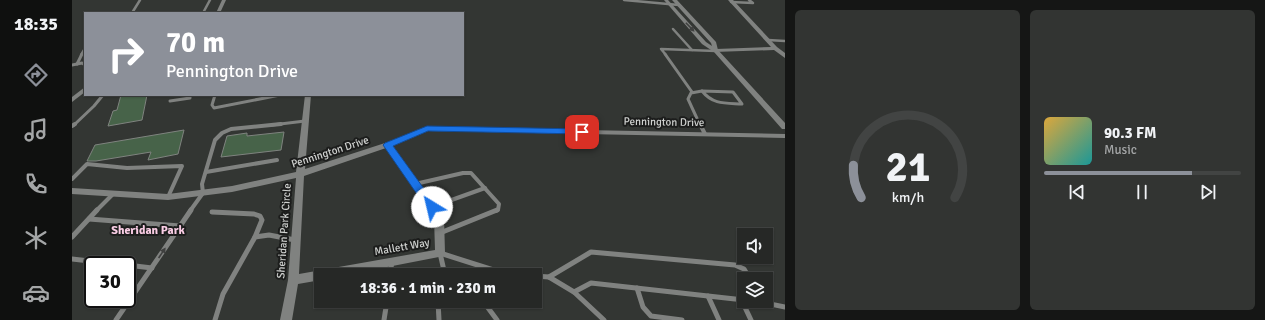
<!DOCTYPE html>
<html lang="en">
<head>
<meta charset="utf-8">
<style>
	body { margin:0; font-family:Signika,sans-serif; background:#323432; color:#f1f3f6; height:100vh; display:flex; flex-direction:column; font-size:15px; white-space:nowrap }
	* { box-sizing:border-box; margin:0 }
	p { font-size:13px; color:#a4a6a7 }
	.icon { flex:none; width:22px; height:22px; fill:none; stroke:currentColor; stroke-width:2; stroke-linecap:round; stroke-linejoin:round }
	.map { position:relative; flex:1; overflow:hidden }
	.sheet { display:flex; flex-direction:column; gap:10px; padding:10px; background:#151615; width:480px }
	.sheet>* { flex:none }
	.hud { position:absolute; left:12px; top:12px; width:380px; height:84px; border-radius:0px; box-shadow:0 1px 3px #0004,0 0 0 1px #424443; background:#8c9099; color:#fff; overflow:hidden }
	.tools { position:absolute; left:665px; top:228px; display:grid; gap:8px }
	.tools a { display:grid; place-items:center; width:36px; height:36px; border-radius:0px; background:#262826; box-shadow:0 1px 3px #0004,0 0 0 1px #424443; font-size:20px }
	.speed { position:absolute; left:12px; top:256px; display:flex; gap:8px; font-size:20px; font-weight:700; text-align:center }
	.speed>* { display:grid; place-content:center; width:52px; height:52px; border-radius:50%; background:#262826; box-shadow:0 1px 3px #0004,0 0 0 1px #424443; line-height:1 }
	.speed .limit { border:2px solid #111; border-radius:6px; background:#fff; color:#111 }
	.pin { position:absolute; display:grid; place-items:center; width:34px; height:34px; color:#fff; margin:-17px; border-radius:8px; box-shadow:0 2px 6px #0006 }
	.me { position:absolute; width:44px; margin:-22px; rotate:324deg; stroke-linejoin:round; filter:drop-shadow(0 0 3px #0008) }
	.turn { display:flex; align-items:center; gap:14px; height:84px; padding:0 16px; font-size:18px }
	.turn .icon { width:52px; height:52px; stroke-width:2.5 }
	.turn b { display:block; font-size:28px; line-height:34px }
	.sheet .tile { flex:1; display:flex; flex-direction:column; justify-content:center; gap:6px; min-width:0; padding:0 14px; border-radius:6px; background:#323432 }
	.sheet .dial { align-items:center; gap:0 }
	.dial svg { height:104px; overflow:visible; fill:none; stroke:#424443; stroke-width:7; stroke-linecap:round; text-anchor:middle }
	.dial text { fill:#f1f3f6; stroke:none }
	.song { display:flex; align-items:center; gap:12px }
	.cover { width:48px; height:48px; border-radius:6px; background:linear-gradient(135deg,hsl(40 70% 55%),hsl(180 70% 35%)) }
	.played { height:4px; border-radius:2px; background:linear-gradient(90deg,#8c9099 75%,#424443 75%) }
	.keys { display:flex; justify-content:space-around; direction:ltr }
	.sheet .tiles { flex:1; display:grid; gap:10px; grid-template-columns:repeat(2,1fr) }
	.trip { position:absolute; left:242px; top:268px; width:228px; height:40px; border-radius:0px; background:#262826; box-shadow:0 1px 3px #0004,0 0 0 1px #424443; font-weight:700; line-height:40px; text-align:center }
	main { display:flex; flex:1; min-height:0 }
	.menu { display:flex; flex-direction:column; width:72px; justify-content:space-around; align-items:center; background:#0f100f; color:#a4a6a7 }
	.menu .icon { width:28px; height:28px }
	.menu .on { color:#8c9099 }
	.menu b { font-size:18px; color:#f1f3f6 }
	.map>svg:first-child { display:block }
</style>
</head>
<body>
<main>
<nav class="menu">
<b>18:35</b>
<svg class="icon on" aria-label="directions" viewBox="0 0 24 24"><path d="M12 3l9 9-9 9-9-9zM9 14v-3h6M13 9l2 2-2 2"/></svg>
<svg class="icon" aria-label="music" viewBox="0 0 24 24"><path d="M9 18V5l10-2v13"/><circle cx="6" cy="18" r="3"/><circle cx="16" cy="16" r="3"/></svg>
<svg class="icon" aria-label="phone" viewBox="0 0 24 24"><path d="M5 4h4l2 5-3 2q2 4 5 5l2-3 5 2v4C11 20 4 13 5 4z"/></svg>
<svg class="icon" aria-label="climate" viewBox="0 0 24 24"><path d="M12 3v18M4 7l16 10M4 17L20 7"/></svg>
<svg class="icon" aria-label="car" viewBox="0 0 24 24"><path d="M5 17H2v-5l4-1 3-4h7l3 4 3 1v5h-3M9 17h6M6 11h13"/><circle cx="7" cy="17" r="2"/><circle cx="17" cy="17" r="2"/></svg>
</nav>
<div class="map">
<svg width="713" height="320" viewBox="0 0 713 320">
	<rect width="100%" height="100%" fill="#333633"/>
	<g fill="#476349" stroke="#7f837f">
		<path d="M49,95H75L70,120L36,126L41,111L45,110Z"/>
		<path d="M112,130L106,154L76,160L79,152L24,161H15L23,145Z"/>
		<path d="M212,132L209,150L149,157L155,136L175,133V136Z"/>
	</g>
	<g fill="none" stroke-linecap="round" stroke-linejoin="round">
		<g stroke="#808280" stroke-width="2.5">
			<path d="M552,0L607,5"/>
			<path d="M659,2L681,3L677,0"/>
			<path d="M60,13L68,0"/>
			<path d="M131,13L138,0"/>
			<path d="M601,29L620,50"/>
			<path d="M696,40L713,41"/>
			<path d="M9,55L13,48"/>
			<path d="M594,55L589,49L644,51"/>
		</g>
		<g stroke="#808280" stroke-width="3">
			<path d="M593,54L620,92"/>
			<path d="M5,64L10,54"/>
			<path d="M0,65L10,63L13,65"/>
			<path d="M630,91L661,92L670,104C654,103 641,105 630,91Z"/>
			<path d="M143,95L140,105L142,108L208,95"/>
			<path d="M98,101L118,98V95"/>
			<path d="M2,125L22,106L31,95"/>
			<path d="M200,125L233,121"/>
			<path d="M628,125L616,99L619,93L630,91"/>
		</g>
		<g stroke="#808280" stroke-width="4">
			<path d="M628,124L633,134"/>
			<path d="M0,126L3,124"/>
			<path d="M134,172L205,160"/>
			<path d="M0,179L15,164L55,168L110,166L96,197"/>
			<path d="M343,184L391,173H399L427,204L426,210L424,211"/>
			<path d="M360,207L413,188"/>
			<path d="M24,211L41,194"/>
			<path d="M118,211L131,193L130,184L143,140L150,133L159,129L209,124"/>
		</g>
		<g stroke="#808280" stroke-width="5">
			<path d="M140,212L182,214L188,216L190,220L183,237"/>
			<path d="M17,219L108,226"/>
			<path d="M368,233L425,210"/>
			<path d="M0,237L25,210"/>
			<path d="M368,253L434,274L445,275"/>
			<path d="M368,253L373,275"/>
			<path d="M0,259L52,265"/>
			<path d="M55,265L80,268"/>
			<path d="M318,275L320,261"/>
			<path d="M463,276L477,277L502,292L519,283L672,300"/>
			<path d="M477,277L519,252L663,265L672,269L678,279"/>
			<path d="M565,288L571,307L579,316L610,320"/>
			<path d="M502,292L532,320"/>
			<path d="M636,296L647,320"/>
			<path d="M669,299L679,320"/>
			<path d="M366,301L367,320"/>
			<path d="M411,301L425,320"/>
			<path d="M684,301L713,307"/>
			<path d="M44,320L119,210"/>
			<path d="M143,320L151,294L183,237L197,235L223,240"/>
			<path d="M312,320L315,301"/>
		</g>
		<g fill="#808280" fill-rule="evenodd">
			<path d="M150,0H154L148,13H144Z"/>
			<path d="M656,0H661L705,47L713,53V58L702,50L642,52V50L644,49L699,47Z"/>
			<path d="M13,87V92L0,102V97Z"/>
			<path d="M233,95H239L233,169L313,143L355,127L713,134V138L356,131L321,146L372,217L373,253L372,256L274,275H249V280L226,284L220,320H208L216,280L224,178L160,192L96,200L0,194V188L96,194L160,186L224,172ZM314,148L362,218L363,250L227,274L232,176Z"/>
		</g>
		<path fill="#808280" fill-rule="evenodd" d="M592,0H596L634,42L640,46L639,43L600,0H605L644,42L646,50L713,123V129H710L642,52L630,44Z"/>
	</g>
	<defs><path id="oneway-solid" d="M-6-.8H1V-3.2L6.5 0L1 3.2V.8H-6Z"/></defs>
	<g fill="#3f403f">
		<use href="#oneway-solid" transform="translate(618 27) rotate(46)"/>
		<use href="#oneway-solid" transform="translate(90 253) rotate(-56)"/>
	</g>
	<path fill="#1a73e8" stroke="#114b97" d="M355,126L510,129L514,132L510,134L356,131L321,146L363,204L365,207L363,210H356L311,145L313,143Z"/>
	<g text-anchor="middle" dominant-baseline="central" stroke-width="4" stroke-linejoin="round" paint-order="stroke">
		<g font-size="11" fill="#d0d2d0" stroke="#1c1d1c">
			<text transform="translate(592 122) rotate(1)">Pennington Drive</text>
			<text transform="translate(258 152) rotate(-18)">Pennington Drive</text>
			<text transform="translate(212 231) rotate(-86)">Sheridan Park Circle</text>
			<text transform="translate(330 247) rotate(-10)">Mallett Way</text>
		</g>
		<g font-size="12" font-weight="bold" fill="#facde5" stroke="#1c1d1c">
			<text x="76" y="230">Sheridan Park</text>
		</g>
	</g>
</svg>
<div class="tools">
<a><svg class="icon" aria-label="sound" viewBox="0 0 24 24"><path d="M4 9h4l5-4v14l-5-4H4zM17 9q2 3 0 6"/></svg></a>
<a><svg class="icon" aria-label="layers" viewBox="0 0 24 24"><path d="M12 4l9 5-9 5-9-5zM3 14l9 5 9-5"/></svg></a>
</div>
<div class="speed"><div class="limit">30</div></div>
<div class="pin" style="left:510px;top:132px;background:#d93025"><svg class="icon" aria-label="arrive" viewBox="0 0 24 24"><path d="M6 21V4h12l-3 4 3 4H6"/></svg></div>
<svg class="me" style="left:360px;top:207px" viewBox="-20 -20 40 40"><circle r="19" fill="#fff"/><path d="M0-13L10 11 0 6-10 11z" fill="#1a73e8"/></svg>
<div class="trip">18:36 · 1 min · 230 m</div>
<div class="hud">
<div class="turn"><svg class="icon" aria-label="right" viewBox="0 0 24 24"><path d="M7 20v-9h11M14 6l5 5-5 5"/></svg><div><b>70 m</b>Pennington Drive</div></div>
</div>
</div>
<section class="sheet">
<div class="tiles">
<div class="tile dial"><svg viewBox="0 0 100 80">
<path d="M14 69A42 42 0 1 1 86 69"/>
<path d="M14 69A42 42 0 0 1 8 44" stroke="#8c9099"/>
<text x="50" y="56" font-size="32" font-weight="700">21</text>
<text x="50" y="72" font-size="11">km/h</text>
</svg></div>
<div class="tile">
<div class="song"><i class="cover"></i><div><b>90.3 FM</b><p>Music</p></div></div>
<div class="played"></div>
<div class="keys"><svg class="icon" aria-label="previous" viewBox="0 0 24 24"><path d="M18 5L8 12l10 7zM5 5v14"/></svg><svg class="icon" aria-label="pause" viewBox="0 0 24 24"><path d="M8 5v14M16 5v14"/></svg><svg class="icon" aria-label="next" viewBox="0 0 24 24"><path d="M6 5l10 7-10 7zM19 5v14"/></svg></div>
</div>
</div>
</section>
</main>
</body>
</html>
